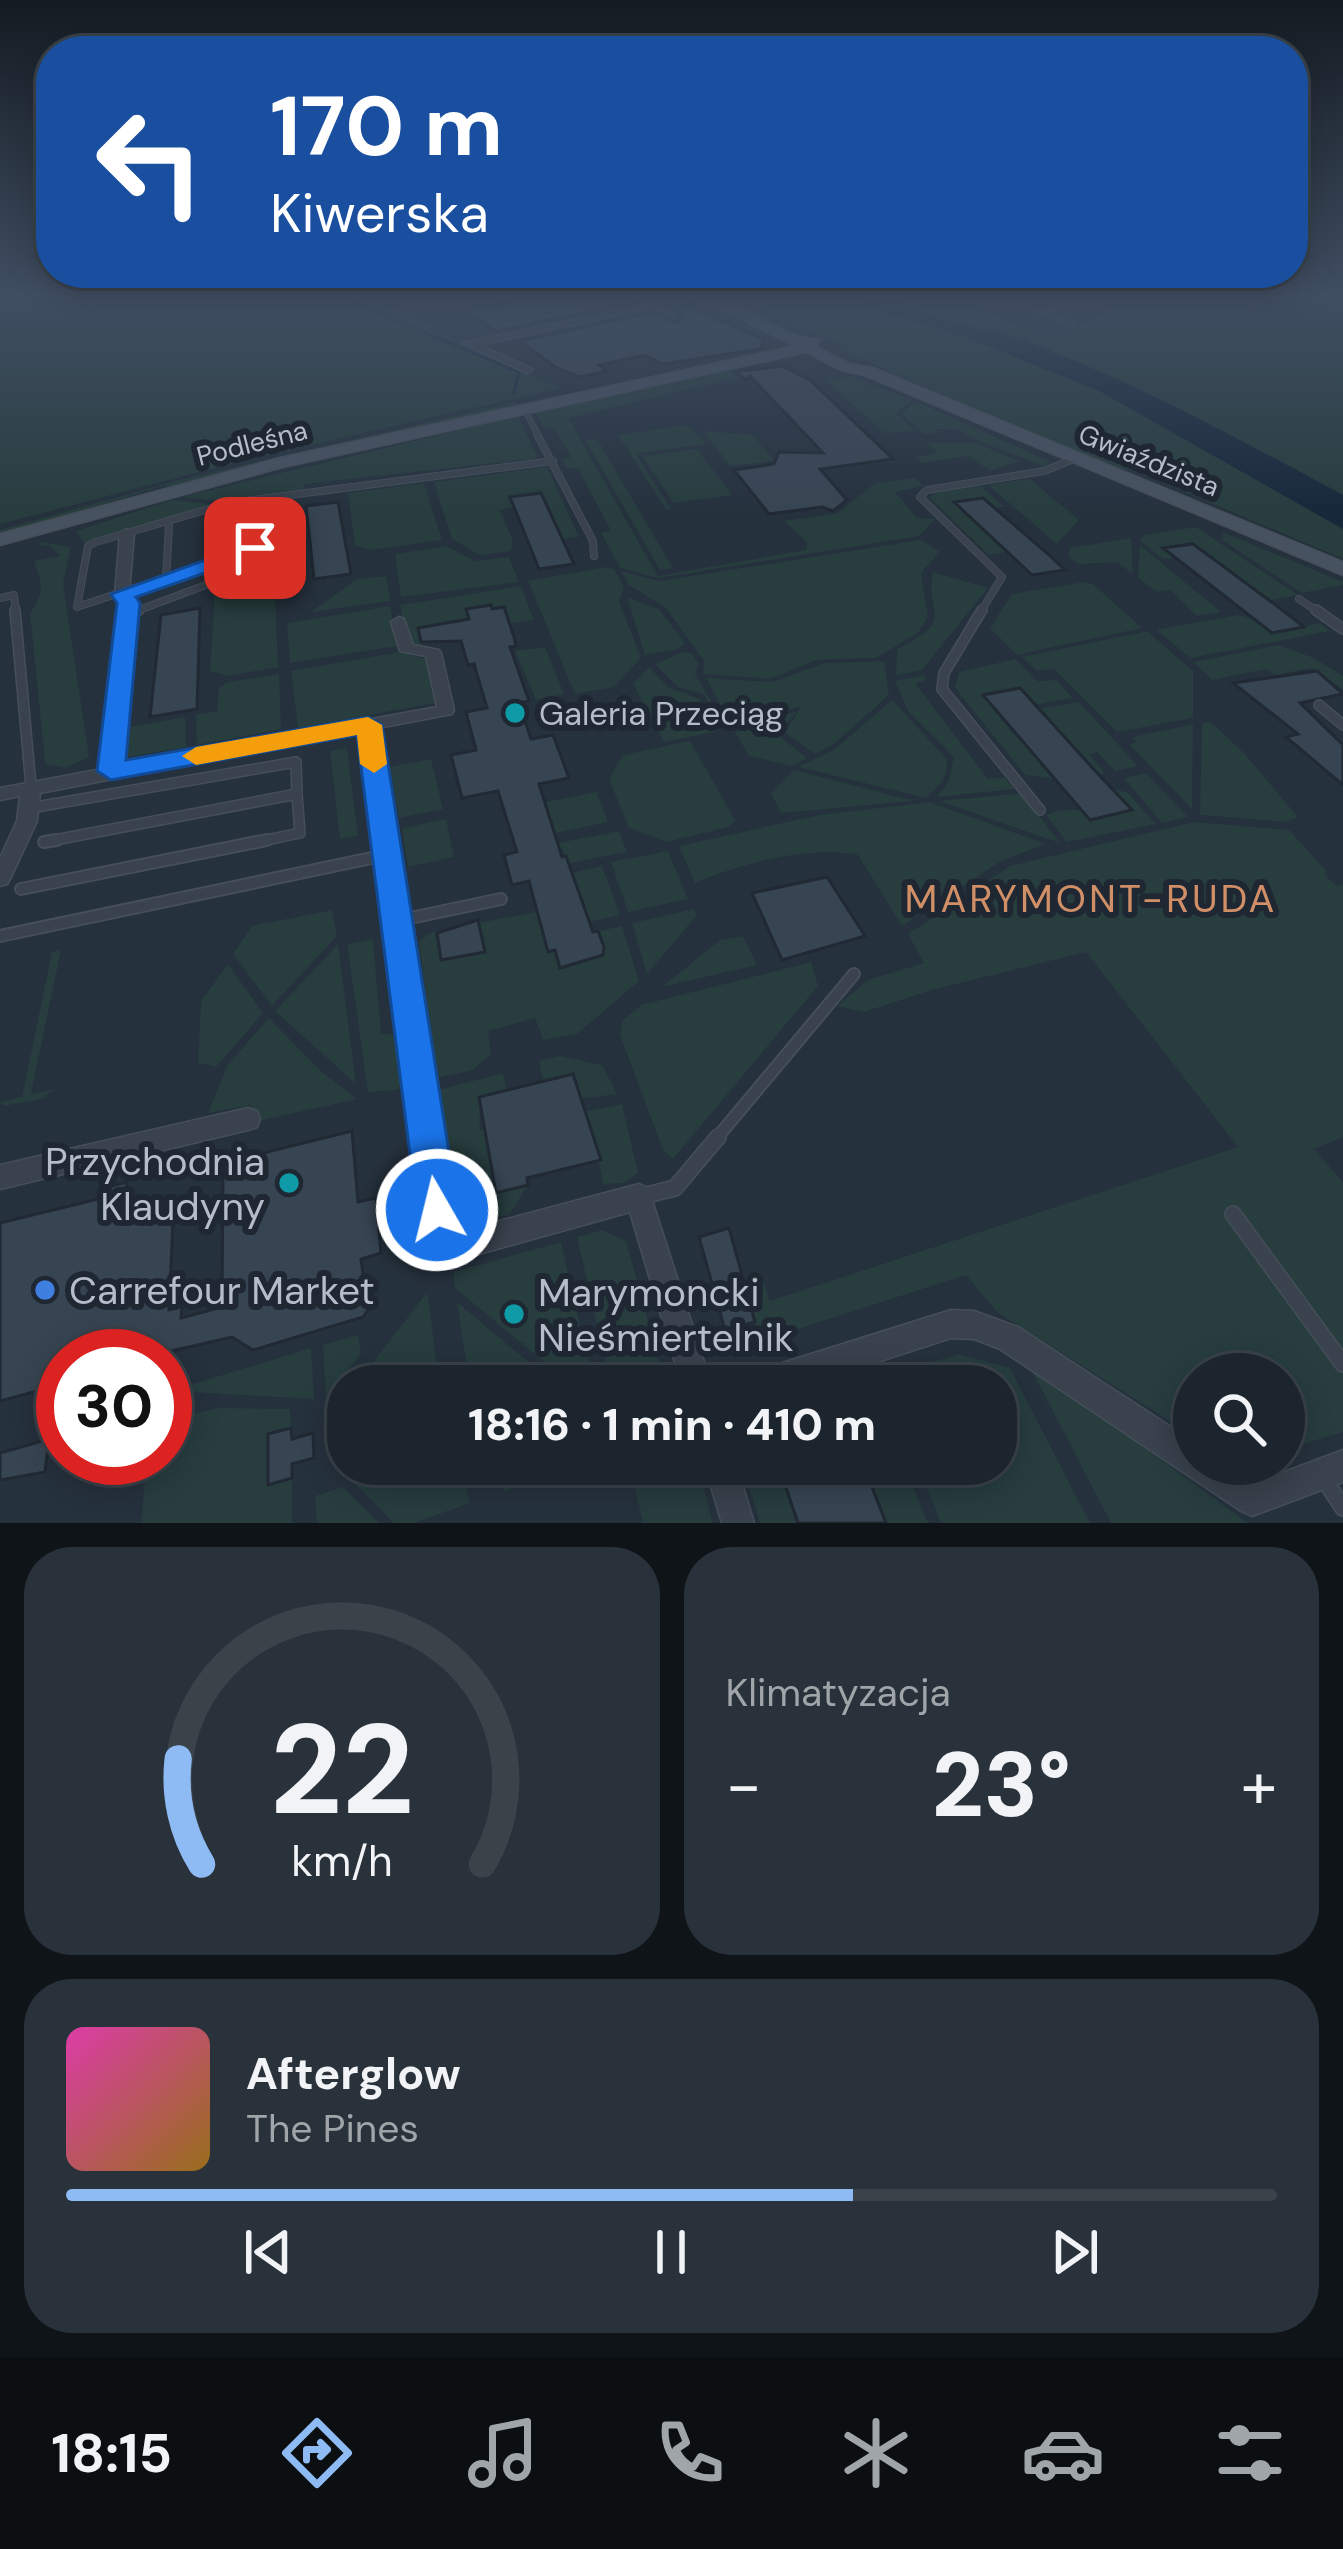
<!DOCTYPE html>
<html lang="pl">
<head>
<meta charset="utf-8">
<style>
	body { margin:0; font-family:"DM Sans",sans-serif; background:#29313a; color:#f1f3f6; height:100vh; display:flex; flex-direction:column; font-size:45px; white-space:nowrap }
	* { box-sizing:border-box; margin:0 }
	p { font-size:39px; color:#a0a5aa }
	.icon { flex:none; width:66px; height:66px; fill:none; stroke:currentColor; stroke-width:2; stroke-linecap:round; stroke-linejoin:round }
	.map { position:relative; height:1523px; overflow:hidden }
	.panel { display:flex; flex-direction:column; gap:24px; padding:24px; background:#0f1419; flex:1 }
	.panel>* { flex:none }
	.banner { position:absolute; left:36px; top:36px; width:1272px; height:252px; border-radius:48px; box-shadow:0 6px 30px #0003,0 0 0 3px #3a424a; background:#1a4fa0; color:#fff; overflow:hidden }
	.controls { position:absolute; left:1173px; top:1353px; display:grid; gap:24px }
	.controls a { display:grid; place-items:center; width:132px; height:132px; border-radius:50%; background:#1c252e; box-shadow:0 6px 30px #0003,0 0 0 3px #3a424a; font-size:60px }
	.speed { position:absolute; left:36px; top:1329px; display:flex; gap:24px; font-size:60px; font-weight:700; text-align:center }
	.speed>* { display:grid; place-content:center; width:156px; height:156px; border-radius:50%; background:#1c252e; box-shadow:0 6px 30px #0003,0 0 0 3px #3a424a; line-height:1 }
	.speed .limit { border:18px solid #d22; background:#fff; color:#111 }
	.pin { position:absolute; display:grid; place-items:center; width:102px; height:102px; color:#fff; margin:-51px; border-radius:24px; box-shadow:0 6px 18px #0006 }
	.me { position:absolute; width:132px; margin:-66px; rotate:352deg; stroke-linejoin:round; filter:drop-shadow(0 0 9px #0008) }
	.turn { display:flex; align-items:center; gap:42px; height:252px; padding:0 36px; font-size:54px }
	.turn .icon { width:156px; height:156px; stroke-width:2.5 }
	.turn b { display:block; font-size:84px; line-height:102px }
	.big { font-size:90px; font-weight:800; line-height:1.1 }
	.panel .card { flex:1; display:flex; flex-direction:column; justify-content:center; gap:18px; min-width:0; padding:0 42px; border-radius:48px; background:#29313a }
	.panel .dial { align-items:center; gap:0 }
	.dial svg { height:312px; overflow:visible; fill:none; stroke:#3a424a; stroke-width:7; stroke-linecap:round; text-anchor:middle }
	.dial text { fill:#f1f3f6; stroke:none }
	.song { display:flex; align-items:center; gap:36px }
	.cover { width:144px; height:144px; border-radius:18px; background:linear-gradient(135deg,hsl(320 70% 55%),hsl(40 70% 35%)) }
	.played { height:12px; border-radius:6px; background:linear-gradient(90deg,#8ebbf4 65%,#3a424a 65%) }
	.keys { display:flex; justify-content:space-around; direction:ltr }
	.heat { display:flex; justify-content:space-between; align-items:center; font-size:66px; direction:ltr }
	.panel .tiles { flex:1; display:grid; gap:24px; grid-template-columns:1fr 1fr }
	.card:last-child { grid-column:span 2 }
	.trip { position:absolute; left:327px; top:1365px; width:690px; height:120px; border-radius:48px; background:#1c252e; box-shadow:0 6px 30px #0003,0 0 0 3px #3a424a; font-weight:800; line-height:120px; text-align:center }
	.menu { display:flex; height:192px; justify-content:space-around; align-items:center; background:#0b0f12; color:#a0a5aa }
	.menu .icon { width:84px; height:84px }
	.menu .current { color:#8ebbf4 }
	.menu b { font-size:54px; color:#f1f3f6 }
	.map>svg:first-child { display:block }
</style>
</head>
<body>
<div class="map">
<svg width="1343" height="1523" viewBox="0 0 1343 1523">
	<rect width="100%" height="100%" fill="#25313d"/>
	<g fill="#273d3e">
		<path d="M0,299H373L560,388L250,459L0,524Z"/>
		<path d="M737,299H993L1004,303L980,310L1030,330L1063,336L1129,299H1201L1297,322L1343,300V559L1161,482L1170,477L1101,465L844,351L849,347Z"/>
		<path d="M729,371L738,377L568,418L658,576L806,550L807,542L784,521L838,513L875,483L916,478L923,486L895,492L917,518L935,519L919,536L658,578L620,568L601,533L611,531L578,468H566L562,459L571,457L555,428L545,429L535,413Z"/>
		<path d="M852,377L912,400L896,413L916,431L884,433L826,380Z"/>
		<path d="M515,402L519,405L174,487L163,486L0,536V530L179,480Z"/>
		<path d="M913,403H919L1051,462L1043,466L983,443L935,418L956,429H934L940,432L924,434L902,414Z"/>
		<path d="M518,416L537,456L534,459L304,484V489L219,501L182,497Z"/>
		<path d="M688,425L706,444L636,454L671,509H666L618,435Z"/>
		<path d="M703,431L753,435L775,461L730,466Z"/>
		<path d="M597,439L673,568L660,570L586,441Z"/>
		<path d="M973,442L1019,461L990,471L969,456L922,463L915,457L938,453L926,443Z"/>
		<path d="M697,449L732,495L674,503L642,456Z"/>
		<path d="M547,467L579,537L563,539L541,493L511,496L514,507L500,510L513,541L511,551L479,555L452,539L434,482Z"/>
		<path d="M1030,479L1079,520L1057,544L988,485Z"/>
		<path d="M424,483L442,540L370,550L355,546L348,493Z"/>
		<path d="M980,486L1005,507L995,508L982,497L954,503L1011,552L989,555L930,498L935,491Z"/>
		<path d="M172,500L212,504L84,543L76,531Z"/>
		<path d="M1196,527L1298,595L1271,600L1192,542L1163,547L1175,558L1163,559L1140,541L1144,535Z"/>
		<path d="M1223,532L1343,582V585L1302,593L1222,540Z"/>
		<path d="M1131,538L1133,574L1117,562L1078,564L1068,555L1070,548Z"/>
		<path d="M921,540L940,552L921,573L928,617L918,633L876,658L816,660L770,679L703,674L704,661L666,608L629,585L621,571L659,581Z"/>
		<path d="M42,542L71,547L63,584L89,757L66,768L45,764L43,742L30,613C44,593 43,584 34,561L61,556L49,545L38,547Z"/>
		<path d="M1140,545L1221,612L1197,616L1170,590L1157,592L1138,578Z"/>
		<path d="M446,546L475,561L509,557L519,582L401,597L395,554Z"/>
		<path d="M605,567L614,569L624,587L619,602L641,658L614,687L575,694L528,581Z"/>
		<path d="M933,572L988,588L922,670L896,675L897,649C960,618 923,615 933,572Z"/>
		<path d="M386,576L391,601L311,612L357,579Z"/>
		<path d="M1084,582L1093,584L1142,628L1017,655L990,628L1012,594Z"/>
		<path d="M521,586L534,620L511,623L504,607L466,609L469,619L418,628L423,647L409,646L400,605Z"/>
		<path d="M253,588L275,591L278,667L227,676L210,671L215,591Z"/>
		<path d="M627,597L659,609L685,643L675,650L645,655Z"/>
		<path d="M390,606L398,646L290,663L287,623Z"/>
		<path d="M1237,615L1253,618L1272,633L1320,623L1330,631L1191,658L1156,630Z"/>
		<path d="M1147,631L1193,671V718L1117,732L1054,669L1037,671L1022,657Z"/>
		<path d="M1279,645L1314,658L1343,676V690L1313,668L1274,675L1266,669L1212,680L1193,662Z"/>
		<path d="M545,647L564,694L536,700L515,651Z"/>
		<path d="M400,652L426,659L435,703L298,728L291,671Z"/>
		<path d="M683,652L691,653L699,664L695,674L728,729L703,694L678,687L655,664Z"/>
		<path d="M1015,659L1037,681L1056,680L1073,698L1035,705L1018,687L984,696L1055,779L1025,775L955,688L959,672Z"/>
		<path d="M884,661L889,695L834,744L815,754L785,733L801,706L733,728L706,678L773,682L824,663Z"/>
		<path d="M649,667L668,687L700,699L718,731L664,742L633,684Z"/>
		<path d="M279,674L281,729L197,745L196,715L217,711L219,688L227,682Z"/>
		<path d="M924,675L926,680L915,683L988,779L1004,777L1015,789L936,797L948,783L954,757L908,711L895,681Z"/>
		<path d="M892,700L946,758C951,775 938,787 926,798L799,767L835,749Z"/>
		<path d="M1079,702L1138,766L1115,771L1097,752L1089,754L1105,773L1099,775L1039,709Z"/>
		<path d="M797,711L780,731L782,738L807,758L792,766L749,756L735,732Z"/>
		<path d="M185,717L186,747L121,758L124,728Z"/>
		<path d="M1210,721L1244,753L1298,817L1286,822L1200,815L1202,723Z"/>
		<path d="M1193,724L1192,809L1130,745L1136,742L1132,737Z"/>
		<path d="M690,741L735,820L729,827L666,842L629,828L609,779L623,755Z"/>
		<path d="M347,748L358,836L340,839L330,751Z"/>
		<path d="M431,759L443,809L399,818L390,767Z"/>
		<path d="M794,770L914,801H915L781,813L771,793Z"/>
		<path d="M1146,773L1188,817L1162,823L1124,778Z"/>
		<path d="M1112,789L1127,792L1156,824L1067,842L1046,815C1076,802 1102,818 1131,811Z"/>
		<path d="M597,792L608,822L555,833L546,802Z"/>
		<path d="M1022,793L1060,843L939,801Z"/>
		<path d="M929,802L1046,844L1001,861L902,926L858,855C808,845 741,864 695,883L679,846L819,815Z"/>
		<path d="M446,819L454,857L408,867L402,828Z"/>
		<path d="M1194,822L1289,830L1325,869L1326,876L1337,886L1343,884V1137L1314,1149L1343,1182V1432L1284,1450V1374H1194V1436L997,1312L966,1275L757,1342L747,1275L760,1272L770,1301L1238,1147L1086,952L932,990L864,1012L837,1006L868,980L924,963L908,934L1010,866Z"/>
		<path d="M619,831L627,852L570,863L558,843Z"/>
		<path d="M668,851L688,899L628,912L611,862Z"/>
		<path d="M602,866L620,915L589,922L582,896L566,874Z"/>
		<path d="M694,909L697,915L647,974L632,923Z"/>
		<path d="M332,910L337,936L272,1006L233,954L252,926Z"/>
		<path d="M540,911L548,952L554,951L560,969L604,955L599,931L622,926L639,981L577,1034L543,1040L535,1018L488,1031L491,1054L473,1070L436,1078L419,941L432,932Z"/>
		<path d="M743,936L757,965L662,987L720,940Z"/>
		<path d="M373,939L381,1034H399L404,1079L398,1090L368,1092L347,944Z"/>
		<path d="M338,944L356,1084L275,1011Z"/>
		<path d="M61,950L31,1094L55,1089L42,1099L4,1106L0,1102L22,1097L52,952Z"/>
		<path d="M811,962L818,986L673,1159L663,1150L620,1035L623,1020L641,1005Z"/>
		<path d="M228,964L263,1013L216,1067L198,1063L201,1001Z"/>
		<path d="M269,1018L322,1072L357,1099L254,1122L252,1105L208,1113L227,1066Z"/>
		<path d="M560,1056L602,1065L617,1094L579,1099L543,1081L539,1061Z"/>
		<path d="M503,1073L507,1091L479,1097L480,1130L485,1129L496,1193L528,1185L509,1215L475,1220L452,1200L438,1090Z"/>
		<path d="M622,1104L638,1173L625,1183L603,1184L594,1134H589L583,1112Z"/>
		<path d="M602,1230L626,1241L666,1386H611L577,1237Z"/>
		<path d="M561,1242L594,1386H573L455,1288L454,1272Z"/>
		<path d="M428,1294L439,1386H355L425,1295Z"/>
		<path d="M457,1302L557,1386H470Z"/>
		<path d="M358,1335L361,1354L326,1397L323,1345Z"/>
		<path d="M311,1348L314,1399L170,1391Z"/>
		<path d="M959,1354L1010,1368L1090,1523H941L917,1464H996V1386H886L883,1377Z"/>
		<path d="M1028,1363L1248,1523H1111Z"/>
		<path d="M217,1408L290,1409L291,1428L268,1435L292,1478V1523H141L147,1458H165V1421Z"/>
		<path d="M348,1419V1464H460L470,1503L414,1523H394L346,1475L342,1423Z"/>
		<path d="M496,1464H592L504,1491Z"/>
		<path d="M636,1464H697L713,1523H643L630,1466Z"/>
		<path d="M742,1464H778L798,1523H760Z"/>
		<path d="M908,1475L928,1523H886L872,1487Z"/>
		<path d="M343,1487L379,1523H317L315,1496Z"/>
	</g>
	<path fill="#18283b" d="M858,299H902C918,321 984,326 1012,336C1128,378 1235,437 1343,495V529L1099,391L968,338L886,314Z"/>
	<g fill="none" stroke-linecap="round" stroke-linejoin="round">
		<path stroke="#18283b" stroke-width="3" d="M344,299L519,372L514,393"/>
	</g>
	<g fill="#374553" stroke="#202934" stroke-width="3">
		<path d="M530,298H652L496,331L466,311Z"/>
		<path d="M687,305L764,340L760,349L663,364L645,355L599,365L607,371L580,377L557,368L520,341L653,312L676,323L682,315L674,308Z"/>
		<path d="M782,366L810,380L893,459L820,469L847,500L833,511L822,507L769,514L734,470L774,464L779,452L823,453L750,376L748,380L734,372Z"/>
		<path d="M541,493L574,564L539,569L510,497Z"/>
		<path d="M983,498L1048,554L1065,570L1032,575L954,502Z"/>
		<path d="M338,502L351,574L314,579L306,506Z"/>
		<path d="M1193,544L1273,603L1304,627L1272,633L1163,548Z"/>
		<path d="M491,605L492,609L504,607L514,637L516,646L510,647L529,701L519,703L531,739L553,735L569,778L539,784L562,857L566,856L593,932L598,931L604,947L603,955L560,968L555,950L548,952L529,881L512,885L504,855L517,852L498,791L462,798L451,755L476,750L466,712L487,708L474,664L468,665L461,641L421,642L418,628L469,619L466,609Z"/>
		<path d="M200,608L197,709L150,717L161,615Z"/>
		<path d="M1317,671L1343,694L1300,703L1343,745V785L1286,737L1298,734L1233,683Z"/>
		<path d="M1020,688L1099,775L1132,810L1090,820L983,695Z"/>
		<path d="M827,877L865,936L782,960L752,893Z"/>
		<path d="M478,920L485,952L441,960L437,933Z"/>
		<path d="M573,1074L601,1160L527,1178L528,1185L496,1193L479,1097Z"/>
		<path d="M352,1131L358,1202L376,1198L381,1253L361,1259L368,1310L363,1317L253,1350L232,1337L149,1356H140L141,1344L106,1356H63V1384L0,1401V1223L98,1199L100,1189L127,1182L126,1211L174,1199L169,1310L182,1306L181,1318L222,1307L223,1163Z"/>
		<path d="M729,1228L755,1322L725,1330L699,1237Z"/>
		<path d="M291,1428L292,1439L313,1433L314,1458L292,1464V1478L268,1485V1434Z"/>
		<path d="M49,1439L45,1472L0,1480V1453Z"/>
		<path d="M778,1464H863L886,1523H798Z"/>
	</g>
	<g fill="none" stroke-linecap="round" stroke-linejoin="round">
		<defs>
			<g id="lane-far4">
				<path d="M1010,299L1072,324"/>
				<path d="M1282,299L1308,305"/>
				<path d="M654,305L675,316"/>
				<path d="M1045,310L1093,299"/>
				<path d="M524,408L539,437"/>
			</g>
			<g id="lane-far3">
				<path d="M537,434L593,541L594,556"/>
				<path d="M252,506L255,548L77,607L88,546L96,542L229,503L553,461"/>
				<path d="M211,513V563"/>
				<path d="M166,579L169,525"/>
				<path d="M0,598L14,595L16,613"/>
				<path d="M1299,599L1320,613"/>
				<path d="M131,613L281,557L276,497"/>
				<path d="M980,613L1002,577L920,497L927,490L1044,471L1074,459"/>
			</g>
			<g id="lane-far2">
				<path d="M15,610L31,786"/>
				<path d="M982,610L944,673L942,689L1040,810"/>
				<path d="M1316,610L1343,629"/>
				<path d="M127,615L139,610"/>
				<path d="M1319,705L1343,725"/>
				<path d="M30,808L296,762L297,794L44,842"/>
				<path d="M252,843L300,833L297,794"/>
			</g>
			<g id="lane-far1">
				<path d="M44,842L57,840"/>
				<path d="M21,889L267,840"/>
				<path d="M396,921L501,899"/>
				<path d="M0,936L386,855"/>
				<path d="M715,1140L854,974"/>
			</g>
			<g id="lane">
				<path d="M639,1197L675,1188L718,1137"/>
				<path d="M1233,1214L1343,1364"/>
				<path d="M1324,1479L1343,1508"/>
			</g>
			<g id="street">
				<path d="M677,299H692L479,345L531,368L532,370L527,373L461,343Z"/>
				<path d="M127,529L134,533L129,594L136,603L121,765L437,707L426,656L400,651L391,622L399,617L404,619L413,645L439,650L441,653L454,710L452,714L378,728L454,1233L639,1184L648,1188L712,1386H682L630,1212L443,1264L433,1260L429,1250L361,731L40,793L37,821L10,879L7,884L0,886V858L17,821L20,796L0,800V788L102,769L122,603L115,594L120,533Z"/>
				<path d="M248,1108L257,1111L260,1119L257,1127L248,1130L0,1189V1165Z"/>
				<path d="M951,1310L974,1311L1018,1327L1194,1442V1464H1226L1255,1483L1343,1450V1482L1252,1516L1241,1511L1000,1349L974,1339L951,1338L804,1386H742L746,1375L757,1371Z"/>
				<path d="M704,1464H736L754,1523H722Z"/>
			</g>
			<path id="secondary" d="M700,299C745,297 778,341 820,339L816,347L850,364L873,368L1343,562V575L864,375L841,370L806,352L283,467L0,545V534L280,458L795,346Z"/>
		</defs>
		<use href="#lane-far4" stroke="#454e59" stroke-width="6"/>
		<use href="#lane-far3" stroke="#454e59" stroke-width="8"/>
		<use href="#lane-far2" stroke="#454e59" stroke-width="12"/>
		<use href="#lane-far1" stroke="#454e59" stroke-width="14"/>
		<use href="#lane" stroke="#454e59" stroke-width="18"/>
		<use href="#street" stroke="#454e59" stroke-width="3"/>
		<use href="#secondary" stroke="#454e59" stroke-width="3"/>
		<use href="#lane-far4" stroke="#39424d" stroke-width="4.5"/>
		<use href="#lane-far3" stroke="#39424d" stroke-width="6"/>
		<use href="#lane-far2" stroke="#39424d" stroke-width="9"/>
		<use href="#lane-far1" stroke="#39424d" stroke-width="10"/>
		<use href="#lane" stroke="#39424d" stroke-width="15"/>
		<use href="#street" fill="#39424d" fill-rule="evenodd"/>
		<use href="#secondary" fill="#475260" fill-rule="evenodd"/>
	</g>
	<linearGradient id="sky" x2="0" y2="1"><stop stop-color="#141b22"/><stop offset="0.58" stop-color="#404e62"/><stop offset="1" stop-color="#404e62" stop-opacity="0"/></linearGradient>
	<rect width="1343" height="512" fill="url(#sky)"/>
	<path fill="#1a73e8" stroke="#114b97" stroke-width="3" d="M255,542L262,544V553L136,597L140,603L126,760L368,717L382,725L458,1210L452,1223L437,1229L423,1223L417,1210L357,735L111,780L97,771L117,603L111,594Z"/>
	<path fill="#f59e0b" d="M368,717L382,725L387,764L374,773L360,764L357,735L196,765L182,756L196,747Z"/>
	<g fill="#0f9aa8" stroke="#1e2732" stroke-width="4.5">
		<circle cx="515" cy="713" r="12"/>
		<circle cx="289" cy="1183" r="12"/>
		<circle cx="514" cy="1314" r="12"/>
	</g>
	<circle fill="#3f7fe0" stroke="#1e2732" stroke-width="4.5" cx="45" cy="1290" r="12"/>
	<g text-anchor="middle" dominant-baseline="central" stroke-width="12" stroke-linejoin="round" paint-order="stroke">
		<g font-size="27" fill="#b5bdc8" stroke="#1e2732">
			<text transform="translate(252 443) rotate(-14)">Podleśna</text>
			<text transform="translate(1149 460) rotate(22)">Gwiaździsta</text>
		</g>
		<g font-size="33" fill="#b5bdc8" stroke="#1e2732" text-anchor="start">
			<text x="539" y="713">Galeria Przeciąg</text>
		</g>
		<g font-size="39" letter-spacing="3" fill="#d18f67" stroke="#1e2732">
			<text x="1091" y="898">MARYMONT-RUDA</text>
		</g>
		<g font-size="39" fill="#b5bdc8" stroke="#1e2732" text-anchor="start">
			<text x="265" y="1161" text-anchor="end">Przychodnia<tspan x="265" dy="45">Klaudyny</tspan></text>
			<text x="69" y="1290">Carrefour Market</text>
			<text x="538" y="1292">Marymoncki<tspan x="538" dy="45">Nieśmiertelnik</tspan></text>
		</g>
	</g>
</svg>
<div class="controls">
<a><svg class="icon" aria-label="search" viewBox="0 0 24 24"><circle cx="10" cy="10" r="6"/><path d="M15 15l6 6"/></svg></a>
</div>
<div class="speed"><div class="limit">30</div></div>
<div class="pin" style="left:255px;top:548px;background:#d93025"><svg class="icon" aria-label="arrive" viewBox="0 0 24 24"><path d="M6 21V4h12l-3 4 3 4H6"/></svg></div>
<svg class="me" style="left:437px;top:1210px" viewBox="-20 -20 40 40"><circle r="17" fill="#1a73e8" stroke="#fff" stroke-width="3"/><path d="M0-11L8 9 0 5-8 9z" fill="#fff"/></svg>
<div class="trip">18:16 · 1 min · 410 m</div>
<div class="banner">
<div class="turn"><svg class="icon" aria-label="left" viewBox="0 0 24 24"><path d="M17 20v-9H6M10 6l-5 5 5 5"/></svg><div><b>170 m</b>Kiwerska</div></div>
</div>
</div>
<section class="panel">
<div class="tiles">
<div class="card dial"><svg viewBox="0 0 100 80">
<path d="M14 69A42 42 0 1 1 86 69"/>
<path d="M14 69A42 42 0 0 1 8 42" stroke="#8ebbf4"/>
<text x="50" y="56" font-size="32" font-weight="700">22</text>
<text x="50" y="72" font-size="11">km/h</text>
</svg></div>
<div class="card"><p>Klimatyzacja</p>
<div class="heat"><a>−</a><b class="big">23°</b><a>+</a></div>
</div>
<div class="card">
<div class="song"><i class="cover"></i><div><b>Afterglow</b><p>The Pines</p></div></div>
<div class="played"></div>
<div class="keys"><svg class="icon" aria-label="previous" viewBox="0 0 24 24"><path d="M18 5L8 12l10 7zM5 5v14"/></svg><svg class="icon" aria-label="pause" viewBox="0 0 24 24"><path d="M8 5v14M16 5v14"/></svg><svg class="icon" aria-label="next" viewBox="0 0 24 24"><path d="M6 5l10 7-10 7zM19 5v14"/></svg></div>
</div>
</div>
</section>
<nav class="menu">
<b>18:15</b>
<svg class="icon current" aria-label="directions" viewBox="0 0 24 24"><path d="M12 3l9 9-9 9-9-9zM9 14v-3h6M13 9l2 2-2 2"/></svg>
<svg class="icon" aria-label="music" viewBox="0 0 24 24"><path d="M9 18V5l10-2v13"/><circle cx="6" cy="18" r="3"/><circle cx="16" cy="16" r="3"/></svg>
<svg class="icon" aria-label="phone" viewBox="0 0 24 24"><path d="M5 4h4l2 5-3 2q2 4 5 5l2-3 5 2v4C11 20 4 13 5 4z"/></svg>
<svg class="icon" aria-label="climate" viewBox="0 0 24 24"><path d="M12 3v18M4 7l16 10M4 17L20 7"/></svg>
<svg class="icon" aria-label="car" viewBox="0 0 24 24"><path d="M5 17H2v-5l4-1 3-4h7l3 4 3 1v5h-3M9 17h6M6 11h13"/><circle cx="7" cy="17" r="2"/><circle cx="17" cy="17" r="2"/></svg>
<svg class="icon" aria-label="filters" viewBox="0 0 24 24"><path d="M4 7h16M4 17h16"/><circle cx="9" cy="7" r="2"/><circle cx="15" cy="17" r="2"/></svg>
</nav>
</body>
</html>
